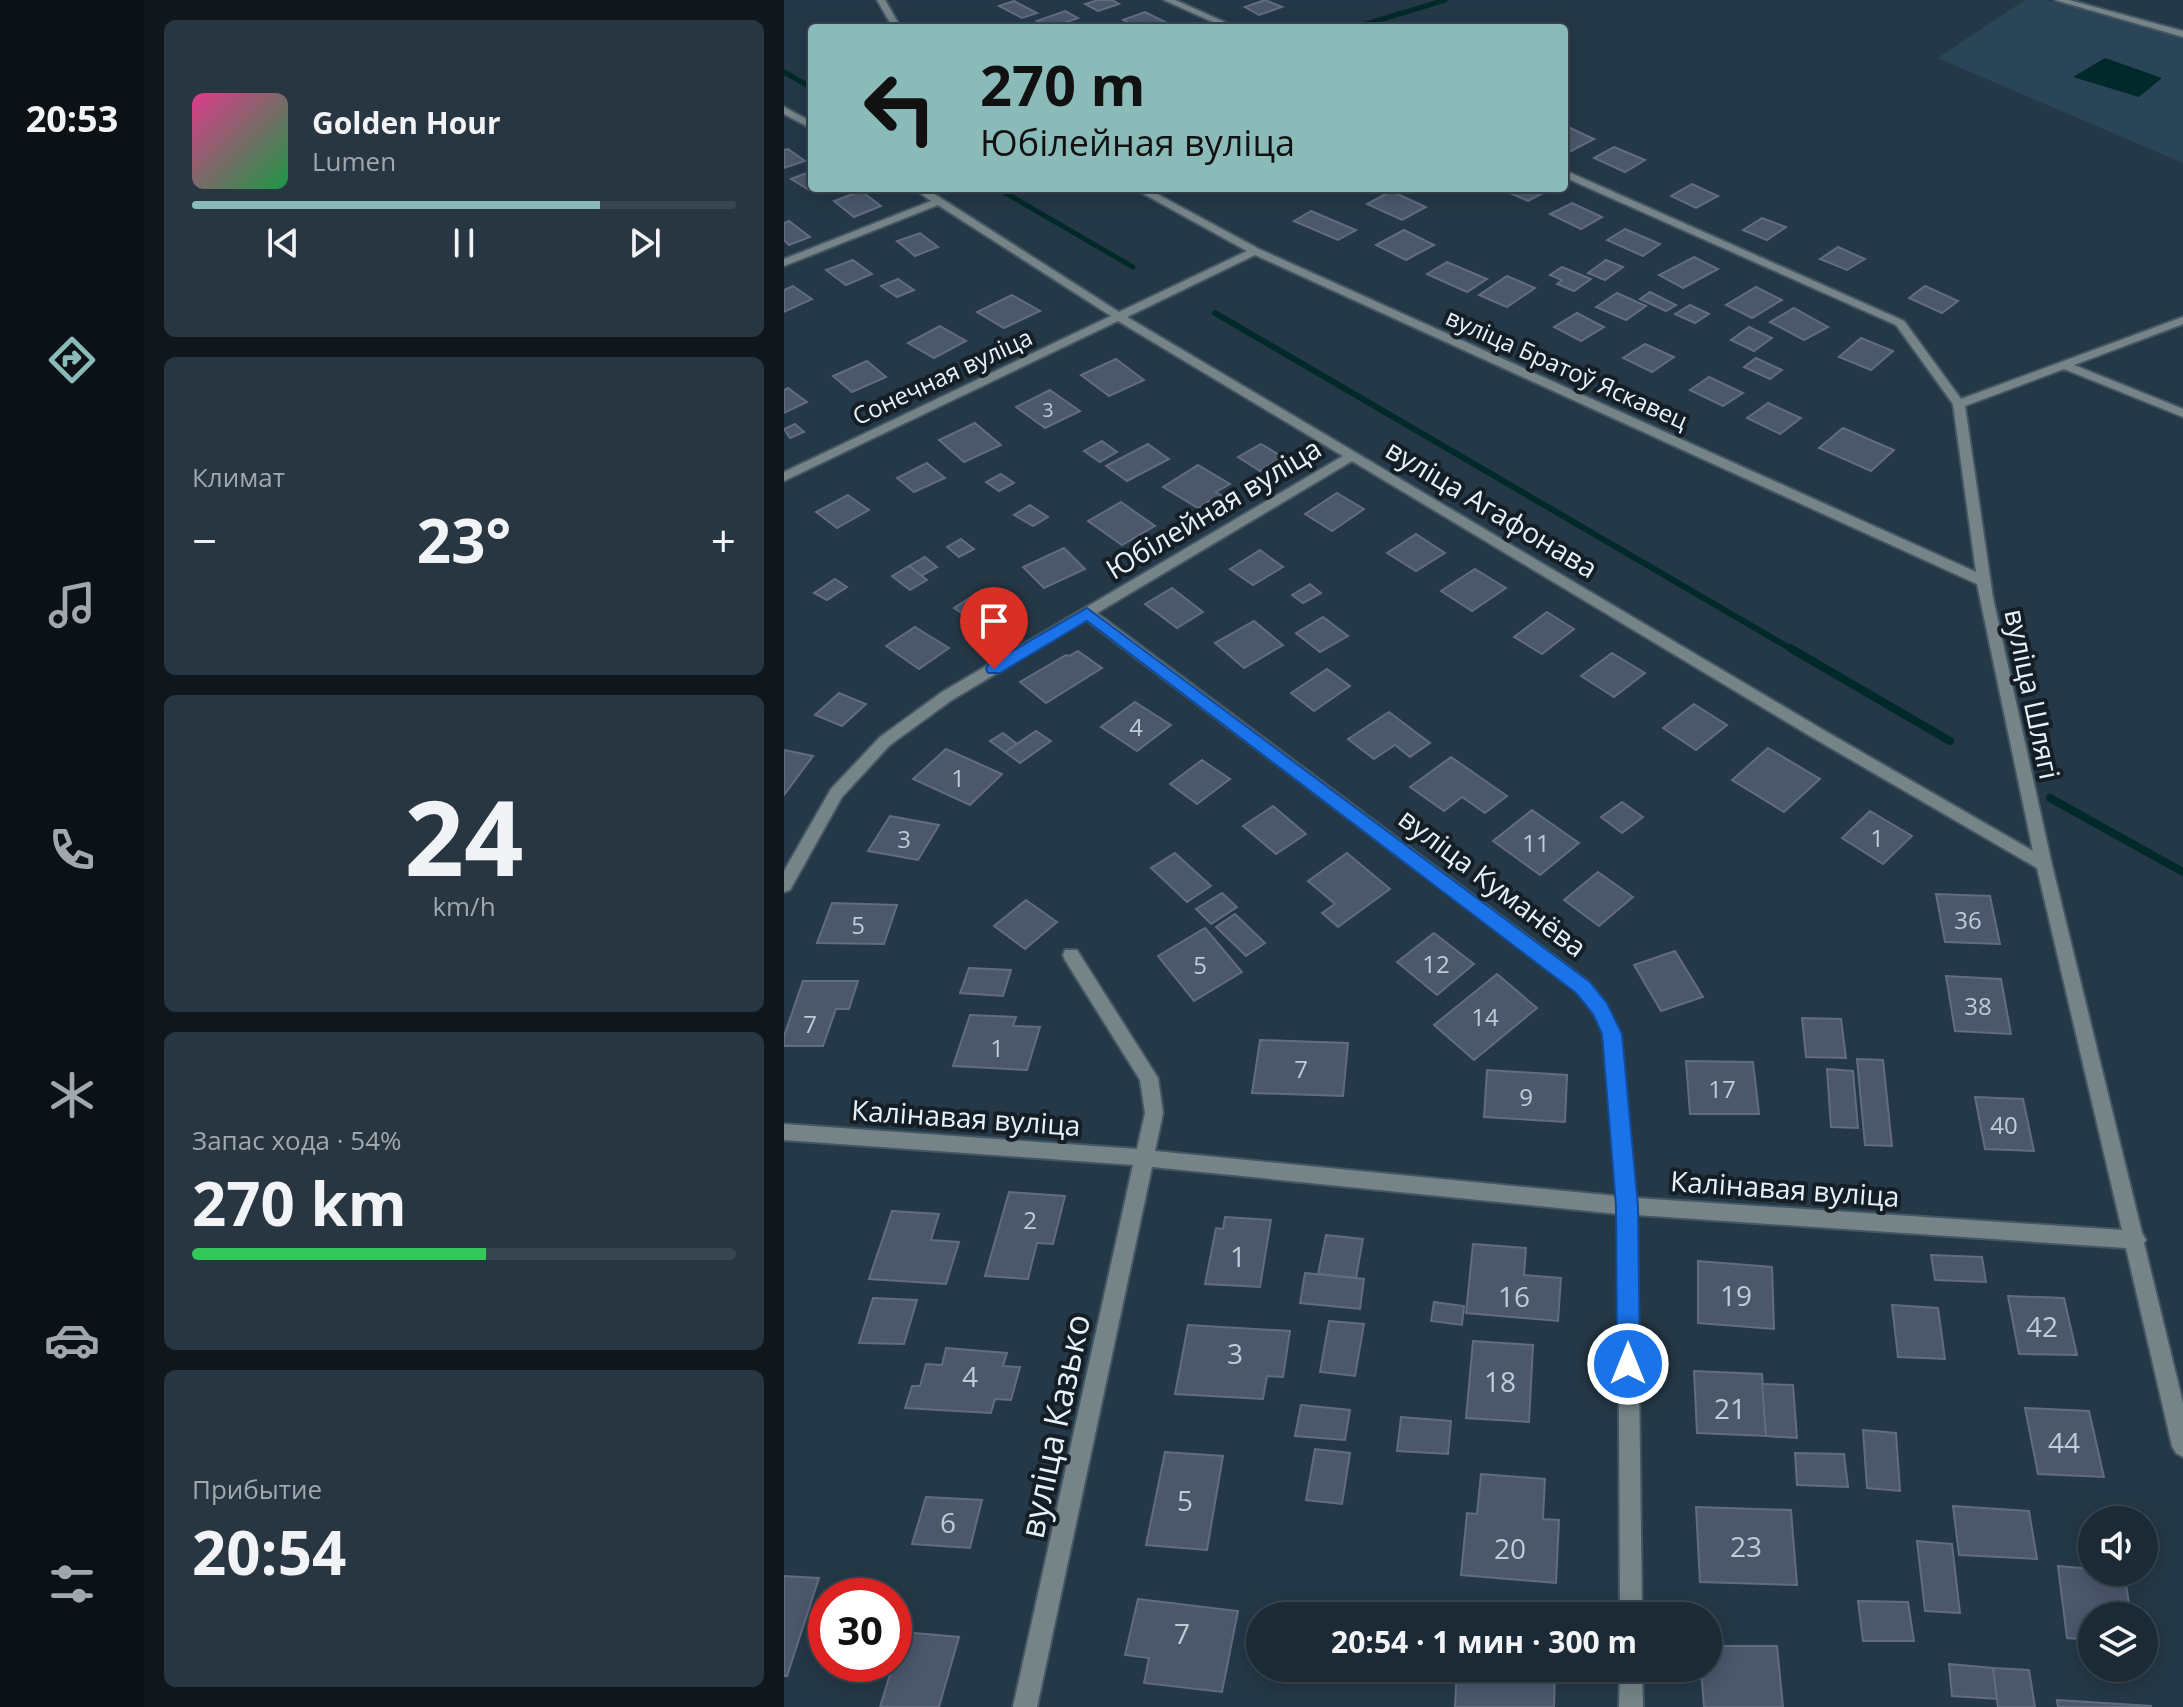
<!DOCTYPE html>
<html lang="ru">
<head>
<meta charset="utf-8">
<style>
	body { margin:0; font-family:"Open Sans",sans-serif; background:#283641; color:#f1f3f6; height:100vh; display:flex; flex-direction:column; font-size:30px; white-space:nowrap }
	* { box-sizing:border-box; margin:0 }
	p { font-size:26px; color:#a0a7ad }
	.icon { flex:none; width:44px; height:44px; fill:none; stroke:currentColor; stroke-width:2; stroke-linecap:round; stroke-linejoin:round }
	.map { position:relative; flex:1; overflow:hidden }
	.panel { display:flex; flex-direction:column; gap:20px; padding:20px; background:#0f171d; width:640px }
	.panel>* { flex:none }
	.banner { position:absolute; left:24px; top:24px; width:760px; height:168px; border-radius:8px; box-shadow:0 4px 20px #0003,0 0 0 2px #394650; background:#8bbbb9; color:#111; overflow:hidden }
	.tools { position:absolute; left:1294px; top:1506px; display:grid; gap:16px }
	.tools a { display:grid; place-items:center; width:80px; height:80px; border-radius:50%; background:#1b2a35; box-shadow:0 4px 20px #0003,0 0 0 2px #394650; font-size:40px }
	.speed { position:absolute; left:24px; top:1578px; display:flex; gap:16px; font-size:40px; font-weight:700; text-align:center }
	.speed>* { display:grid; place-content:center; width:104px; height:104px; border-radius:50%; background:#1b2a35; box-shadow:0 4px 20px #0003,0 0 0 2px #394650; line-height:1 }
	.speed .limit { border:12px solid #d22; background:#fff; color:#111 }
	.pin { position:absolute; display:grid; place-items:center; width:68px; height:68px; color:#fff; margin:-82px -34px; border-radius:50% 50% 50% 0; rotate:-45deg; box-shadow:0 0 8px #0007 }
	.pin .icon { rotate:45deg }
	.me { position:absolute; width:88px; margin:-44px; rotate:0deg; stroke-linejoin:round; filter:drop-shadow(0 0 6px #0008) }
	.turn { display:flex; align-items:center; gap:28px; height:168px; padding:0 40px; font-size:36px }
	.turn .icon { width:104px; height:104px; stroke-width:2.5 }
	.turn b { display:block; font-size:56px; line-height:68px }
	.big { font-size:60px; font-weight:700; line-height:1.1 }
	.panel .tile { flex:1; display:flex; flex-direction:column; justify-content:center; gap:12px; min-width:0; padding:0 28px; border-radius:12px; background:#283641 }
	.panel .dial { align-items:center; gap:0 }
	.dial b { font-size:104px; line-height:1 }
	.song { display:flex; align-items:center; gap:24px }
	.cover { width:96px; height:96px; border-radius:12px; background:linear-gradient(135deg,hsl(330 70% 55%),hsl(140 70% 35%)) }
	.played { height:8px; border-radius:4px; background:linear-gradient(90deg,#8bbbb9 75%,#394650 75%) }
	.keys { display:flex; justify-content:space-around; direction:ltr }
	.heat { display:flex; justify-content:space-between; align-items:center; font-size:44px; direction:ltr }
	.charge { height:12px; border-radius:6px; background:linear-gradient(90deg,#34c759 54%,#394650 0) }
	.trip { position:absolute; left:462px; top:1602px; width:476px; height:80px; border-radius:40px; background:#1b2a35; box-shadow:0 4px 20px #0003,0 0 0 2px #394650; font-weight:700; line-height:80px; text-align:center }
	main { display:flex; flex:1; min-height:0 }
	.tabs { display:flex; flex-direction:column; width:144px; justify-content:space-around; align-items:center; background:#0b1115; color:#a0a7ad }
	.tabs .icon { width:56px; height:56px }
	.tabs .active { color:#8bbbb9 }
	.tabs b { font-size:36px; color:#f1f3f6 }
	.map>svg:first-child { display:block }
</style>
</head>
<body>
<main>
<nav class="tabs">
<b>20:53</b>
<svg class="icon active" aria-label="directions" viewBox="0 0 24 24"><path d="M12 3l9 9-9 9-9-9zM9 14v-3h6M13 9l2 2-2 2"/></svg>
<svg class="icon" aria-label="music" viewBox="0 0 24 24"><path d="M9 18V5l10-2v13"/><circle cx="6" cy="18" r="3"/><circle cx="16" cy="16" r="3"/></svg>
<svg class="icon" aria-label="phone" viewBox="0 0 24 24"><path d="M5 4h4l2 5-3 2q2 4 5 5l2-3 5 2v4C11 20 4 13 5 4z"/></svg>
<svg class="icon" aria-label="climate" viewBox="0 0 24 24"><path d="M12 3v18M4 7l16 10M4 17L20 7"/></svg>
<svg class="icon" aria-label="car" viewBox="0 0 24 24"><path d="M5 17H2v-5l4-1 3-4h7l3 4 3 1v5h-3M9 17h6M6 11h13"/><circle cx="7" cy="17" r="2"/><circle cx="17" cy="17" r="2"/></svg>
<svg class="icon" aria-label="filters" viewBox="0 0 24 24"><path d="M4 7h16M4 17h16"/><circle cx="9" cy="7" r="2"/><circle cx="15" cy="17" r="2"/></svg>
</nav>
<section class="panel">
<div class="tile">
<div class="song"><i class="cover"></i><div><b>Golden Hour</b><p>Lumen</p></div></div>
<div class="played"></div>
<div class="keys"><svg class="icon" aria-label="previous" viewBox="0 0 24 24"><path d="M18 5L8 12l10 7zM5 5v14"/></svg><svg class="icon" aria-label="pause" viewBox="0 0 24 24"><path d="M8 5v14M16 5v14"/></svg><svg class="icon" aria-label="next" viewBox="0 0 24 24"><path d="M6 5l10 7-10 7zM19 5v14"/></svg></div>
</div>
<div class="tile"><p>Климат</p>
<div class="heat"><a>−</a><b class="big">23°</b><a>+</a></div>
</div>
<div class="tile dial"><b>24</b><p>km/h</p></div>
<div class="tile"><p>Запас хода · 54%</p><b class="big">270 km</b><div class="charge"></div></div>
<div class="tile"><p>Прибытие</p><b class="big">20:54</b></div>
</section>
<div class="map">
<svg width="1399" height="1707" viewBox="0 0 1399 1707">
	<rect width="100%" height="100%" fill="#243847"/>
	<path fill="#2a4557" d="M1241,0H1263L1399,39V163L1153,58Z"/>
	<path fill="#012929" d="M1321,58L1378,78L1355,97L1289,77Z"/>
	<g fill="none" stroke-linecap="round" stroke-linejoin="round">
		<g stroke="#012929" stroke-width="5">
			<path d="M569,28L661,0"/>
			<path d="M0,72L28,88"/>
			<path d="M213,188L349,267"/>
		</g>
		<path stroke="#012929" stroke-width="6" d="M431,313L1009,650"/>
		<g stroke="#012929" stroke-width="8">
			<path d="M1006,648L1166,741"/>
			<path d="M1266,798L1399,872"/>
		</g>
	</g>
	<g fill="#4c576c" stroke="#616c82" stroke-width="2">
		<path d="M314,0H328L335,4L314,11L301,4Z"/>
		<path d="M481,0L498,7L475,15L461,7Z"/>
		<path d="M230,1L253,13L238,18L215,6Z"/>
		<path d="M281,11L294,18L267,28L253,21Z"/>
		<path d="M361,12L381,22L355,28L339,20Z"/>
		<path d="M780,125L810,139L787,151L780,147Z"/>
		<path d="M830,147L861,160L841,172L810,158Z"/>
		<path d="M4,149L21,161L0,168V150Z"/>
		<path d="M28,171V188H31L25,190L7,179Z"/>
		<path d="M908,184L934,196L912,208L887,196Z"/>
		<path d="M715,188H761L765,190L744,201Z"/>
		<path d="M77,191L97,206L70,217L50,201Z"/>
		<path d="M607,191L642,207L618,220L583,204Z"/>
		<path d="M788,203L818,217L797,229L766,214Z"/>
		<path d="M527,211L572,230L554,240L510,221Z"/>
		<path d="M978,218L1002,227L983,240L959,230Z"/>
		<path d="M5,221L26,237L5,245L0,240V223Z"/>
		<path d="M841,229L876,244L859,256L823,240Z"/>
		<path d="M620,230L650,245L622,260L592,245Z"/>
		<path d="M136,233L154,247L131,256L113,241Z"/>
		<path d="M1054,247L1081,259L1063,270L1036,259Z"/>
		<path d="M910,257L934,269L899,288L875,275Z"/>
		<path d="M69,260L88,274L62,285L42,270Z"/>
		<path d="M822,260L839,267L821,280L804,273Z"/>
		<path d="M663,262L703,279L683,292L643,274Z"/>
		<path d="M778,267L807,279L790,291L773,284L778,280L766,275Z"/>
		<path d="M723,276L751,288L723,307L695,295Z"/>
		<path d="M114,279L130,290L113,297L97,286Z"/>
		<path d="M9,286L28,299L0,312V290Z"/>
		<path d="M1141,286L1174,301L1158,313L1125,298Z"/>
		<path d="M972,287L998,300L968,318L942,305Z"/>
		<path d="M866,292L892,305L882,311L856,299Z"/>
		<path d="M833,293L862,306L842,320L812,307Z"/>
		<path d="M228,295L256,311L220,328L193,312Z"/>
		<path d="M906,305L925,314L911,323L891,314Z"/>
		<path d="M1010,308L1044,327L1020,340L986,322Z"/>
		<path d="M793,313L820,327L797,341L770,327Z"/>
		<path d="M156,326L182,341L150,358L124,343Z"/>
		<path d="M965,327L988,338L970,351L947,340Z"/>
		<path d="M1077,338L1109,351L1087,370L1055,357Z"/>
		<path d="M861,344L890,357L868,372L839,358Z"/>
		<path d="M972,358L998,370L986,379L960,367Z"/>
		<path d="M332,359L360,380L325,396L297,375Z"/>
		<path d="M83,361L102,377L68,392L49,376Z"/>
		<path d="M925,377L959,393L939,406L906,390Z"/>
		<path d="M4,388L23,402L0,413V390Z"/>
		<path d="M266,390L296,411L261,428L232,407Z"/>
		<path d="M984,403L1017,418L996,434L963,418Z"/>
		<path d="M191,423L217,445L180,462L155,440Z"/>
		<path d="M11,424L20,432L6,438L0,429Z"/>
		<path d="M1059,428L1110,450L1087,471L1035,448Z"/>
		<path d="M318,441L333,452L316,462L300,451Z"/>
		<path d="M364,444L385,459L343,481L322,466Z"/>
		<path d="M477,444L499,457L476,471L454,457Z"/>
		<path d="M143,463L161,478L130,492L113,478Z"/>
		<path d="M414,465L446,484L432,492L442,498L431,504L425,501L414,508L379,487Z"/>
		<path d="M217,474L230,483L215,491L202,482Z"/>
		<path d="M553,493L580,509L548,531L521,514Z"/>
		<path d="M64,495L85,510L53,528L32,512Z"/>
		<path d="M337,502L371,526L338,545L304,521Z"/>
		<path d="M246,505L264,517L249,526L230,515Z"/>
		<path d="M632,534L661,553L632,571L603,553Z"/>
		<path d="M177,539L190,549L175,557L163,547Z"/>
		<path d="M280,548L301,569L260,588L239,567Z"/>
		<path d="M476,550L499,567L469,585L446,569Z"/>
		<path d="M141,557L153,567L137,576L125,566Z"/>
		<path d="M125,566L143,580L126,590L108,576Z"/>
		<path d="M691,569L722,588L688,611L657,591Z"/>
		<path d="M51,579L63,587L43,600L30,593Z"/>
		<path d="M526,584L537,593L519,603L508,595Z"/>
		<path d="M388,588L419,612L393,628L361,604Z"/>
		<path d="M198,590L226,607L198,626L170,608Z"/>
		<path d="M763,612L790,629L758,654L730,637Z"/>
		<path d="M539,617L564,636L536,652L512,633Z"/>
		<path d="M470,621L499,645L460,668L431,643Z"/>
		<path d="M131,627L165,648L135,669L102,646Z"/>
		<path d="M294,651L318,668L262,703L236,682L282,655L285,656Z"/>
		<path d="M828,653L861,673L830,697L797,676Z"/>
		<path d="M543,669L566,686L530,711L507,693Z"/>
		<path d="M55,693L82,704L58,726L31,715Z"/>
		<path d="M351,702L387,725L353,751L317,727Z"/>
		<path d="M910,704L943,725L912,750L879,728Z"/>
		<path d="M605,712L646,743L626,757L611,745L590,759L564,739Z"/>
		<path d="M252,731L267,741L236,763L221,752Z"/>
		<path d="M219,733L233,744L221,752L206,741Z"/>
		<path d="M984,748L1036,779L1000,812L948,780Z"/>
		<path d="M162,749L218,774L186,805L129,779Z"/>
		<path d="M0,750L29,756L0,795Z"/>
		<path d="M667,757L723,796L701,813L678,797L660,811L626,787Z"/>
		<path d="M418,760L446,779L413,804L386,784Z"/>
		<path d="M838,802L859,817L838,833L817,817Z"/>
		<path d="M489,806L522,834L492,854L459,826Z"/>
		<path d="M748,810L795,843L756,875L709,841Z"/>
		<path d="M1086,811L1128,836L1099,864L1058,838Z"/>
		<path d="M106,816L155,825L134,860L84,851Z"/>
		<path d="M391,853L427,886L403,902L367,868Z"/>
		<path d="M563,853L606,889L554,927L538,913L551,904L524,881Z"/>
		<path d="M814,872L849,897L815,926L780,900Z"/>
		<path d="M438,893L453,907L427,924L412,909Z"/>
		<path d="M1152,894L1206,896L1216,944L1161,942Z"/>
		<path d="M242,900L273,922L241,949L210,926Z"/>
		<path d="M48,903L113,905L100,944L33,943Z"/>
		<path d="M451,914L481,943L462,956L432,927Z"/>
		<path d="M421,928L458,972L410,1001L374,956Z"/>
		<path d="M650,933L690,964L653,995L613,962Z"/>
		<path d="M891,951L919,997L877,1011L850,965Z"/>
		<path d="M185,968L227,970L219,996L176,993Z"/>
		<path d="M713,974L753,1008L690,1060L650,1025Z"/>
		<path d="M1162,976L1217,979L1227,1034L1171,1031Z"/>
		<path d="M19,981H74L65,1009H52L39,1046H0V1036Z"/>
		<path d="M186,1015L232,1017L229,1026L256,1027L243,1070L169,1066Z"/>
		<path d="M1018,1018L1057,1019L1062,1058L1022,1057Z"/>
		<path d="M476,1040L564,1043L559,1096L468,1093Z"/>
		<path d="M1073,1059L1099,1060L1108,1146L1081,1145Z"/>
		<path d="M902,1061L969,1062L975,1114H906Z"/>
		<path d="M1043,1069L1069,1071L1074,1128L1047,1127Z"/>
		<path d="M703,1070L783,1075L781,1122L700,1117Z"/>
		<path d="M1191,1097L1239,1099L1250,1151L1201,1149Z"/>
		<path d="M225,1192L281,1196L269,1244L253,1243L244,1279L201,1276Z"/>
		<path d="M108,1211L155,1214L147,1240L175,1242L162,1284L85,1279Z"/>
		<path d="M441,1217L487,1220L476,1287L421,1284L432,1228L439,1229Z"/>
		<path d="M542,1235L579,1239L572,1278L534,1274Z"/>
		<path d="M689,1244L742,1248L740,1275L777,1278L774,1321L682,1313Z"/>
		<path d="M1147,1255L1198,1257L1202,1282L1151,1280Z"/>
		<path d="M914,1261L988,1267L990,1329L914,1323Z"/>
		<path d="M521,1273L580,1279L576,1309L516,1303Z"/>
		<path d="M1224,1296L1280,1298L1293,1355L1235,1354Z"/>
		<path d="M89,1298L133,1300L120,1344L75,1343Z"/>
		<path d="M650,1302L680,1306L678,1325L647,1321Z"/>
		<path d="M1108,1305L1154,1308L1161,1359L1114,1357Z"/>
		<path d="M545,1321L580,1324L571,1376L536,1372Z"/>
		<path d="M404,1325L506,1331L499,1377L483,1376L479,1399L391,1394Z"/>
		<path d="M689,1341L749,1345L745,1422L682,1418Z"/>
		<path d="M162,1348L223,1353L219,1366L236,1367L227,1400L211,1399L207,1413L121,1408L128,1386H136L142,1364L158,1365Z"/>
		<path d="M910,1371L978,1374L982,1436L913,1433Z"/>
		<path d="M978,1384L1009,1385L1013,1438L982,1436Z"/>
		<path d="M517,1405L566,1410L561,1440L511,1436Z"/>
		<path d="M1241,1408L1305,1411L1320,1477L1254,1474Z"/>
		<path d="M617,1417L667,1421L664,1454L613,1451Z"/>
		<path d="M1079,1430L1112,1433L1116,1491L1083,1488Z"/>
		<path d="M531,1449L566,1453L558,1504L522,1500Z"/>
		<path d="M381,1452L439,1456L423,1550L362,1545Z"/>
		<path d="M1011,1453L1060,1454L1064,1487L1013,1485Z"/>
		<path d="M697,1474L761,1479L759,1519L775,1520L772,1583L677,1575L683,1513L693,1514Z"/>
		<path d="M142,1497L198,1500L186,1548L128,1544Z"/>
		<path d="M1169,1506L1245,1511L1253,1559L1175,1555Z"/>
		<path d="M912,1507L1007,1510L1013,1585L916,1582Z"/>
		<path d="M1133,1541L1168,1544L1176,1613L1141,1611Z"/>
		<path d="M1274,1566L1308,1569V1572H1340L1347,1616H1308V1640L1283,1638Z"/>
		<path d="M0,1576L35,1578L3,1676H0Z"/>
		<path d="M354,1599L454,1611L438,1692L360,1683L365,1658L341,1655Z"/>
		<path d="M1074,1601L1124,1602L1130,1641H1079Z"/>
		<path d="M119,1632L175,1637L155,1707H96Z"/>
		<path d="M924,1646H993L999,1707H920L917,1668H924Z"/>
		<path d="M1165,1664L1209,1668L1214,1699L1168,1696Z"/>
		<path d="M673,1668H771L770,1707H671Z"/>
		<path d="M1209,1668L1245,1670L1251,1707H1214Z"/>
		<path d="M1273,1700L1367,1706V1707H1274Z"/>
	</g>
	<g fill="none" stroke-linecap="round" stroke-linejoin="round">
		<defs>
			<g id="street">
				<path d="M93,0H101L117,28H109Z"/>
				<path d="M380,0H391L454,28H442Z"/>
				<path d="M1271,0H1285L1399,31V37Z"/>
				<path d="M0,107L28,122V129L0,114Z"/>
				<path d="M780,170L1120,321L1177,399L1399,317V324L1290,365L1399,409V417L1280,369L1181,406L1209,598L1268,865L1358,1233L1362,1240L1360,1243L1399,1403V1457L1392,1453L1388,1446L1342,1248L853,1215L858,1616H836L834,1214L368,1167L253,1707H229L349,1165L0,1140V1124L353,1149L361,1113L356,1080L281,960L279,955L281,950H293L374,1078L379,1113L371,1151L833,1196L819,1034L810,1014L793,992L302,620L168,700L106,745L58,797L6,890L0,892V871L47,789L96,737L158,692L559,456L334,321L0,481V472L327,316L154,205L0,266V259L147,201L129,188H141L335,312L463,251L349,188H362L475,249L1192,572L1169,404L1112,325L780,177ZM471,255L1193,584L1249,851L1036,728L343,317ZM568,461L1026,736L1253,868L1338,1230L852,1198L837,1034L822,1004L805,982L313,613Z"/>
				<path d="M836,1668H858L859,1707H835Z"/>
			</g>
		</defs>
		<use href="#street" stroke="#435664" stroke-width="4"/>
		<use href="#street" fill="#768488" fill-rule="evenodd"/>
	</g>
	<path fill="#1a73e8" stroke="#114b97" stroke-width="2" d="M303,608L806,982L823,1003L838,1034L854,1206L856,1364L852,1372L844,1375L836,1372L833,1364L832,1206L818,1034L809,1014L792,993L303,621L216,673H204L202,669L204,665Z"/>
	<g text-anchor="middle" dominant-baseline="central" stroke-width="8" stroke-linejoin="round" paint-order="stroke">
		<g font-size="20" fill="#bfcbd7">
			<text x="264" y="409">3</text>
		</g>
		<g font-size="24" fill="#e5f2fb" stroke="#151e25">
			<text transform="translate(783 368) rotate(24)">вуліца Братоў Яскавец</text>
			<text transform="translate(158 376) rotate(-25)">Сонечная вуліца</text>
		</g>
		<g font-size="24" fill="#bfcbd7">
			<text x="352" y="726">4</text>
			<text x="174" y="777">1</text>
			<text x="1093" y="837">1</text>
			<text x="120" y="838">3</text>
			<text x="752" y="842">11</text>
			<text x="1184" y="919">36</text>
			<text x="74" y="924">5</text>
			<text x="652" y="963">12</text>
			<text x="416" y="964">5</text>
			<text x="1194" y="1005">38</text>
			<text x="701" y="1016">14</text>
			<text x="26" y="1023">7</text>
			<text x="213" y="1047">1</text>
			<text x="517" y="1068">7</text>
			<text x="938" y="1088">17</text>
			<text x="742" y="1096">9</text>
			<text x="1220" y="1124">40</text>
			<text x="246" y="1219">2</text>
		</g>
		<g font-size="28" fill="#e5f2fb" stroke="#151e25">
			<text transform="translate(429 508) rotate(-31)">Юбілейная вуліца</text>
			<text transform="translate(708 508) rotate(31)">вуліца Агафонава</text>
			<text transform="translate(1249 694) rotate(78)">вуліца Шлягі</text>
			<text transform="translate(709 882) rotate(37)">вуліца Куманёва</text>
			<text transform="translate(182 1117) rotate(4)">Калінавая вуліца</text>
			<text transform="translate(1001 1188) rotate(4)">Калінавая вуліца</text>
		</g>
		<g font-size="28" fill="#bfcbd7">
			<text x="454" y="1256">1</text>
			<text x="952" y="1295">19</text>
			<text x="730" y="1296">16</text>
			<text x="1258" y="1326">42</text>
			<text x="451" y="1353">3</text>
			<text x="186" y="1376">4</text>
			<text x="716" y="1381">18</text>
			<text x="946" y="1408">21</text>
			<text x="1280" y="1442">44</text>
			<text x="401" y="1500">5</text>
			<text x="164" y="1522">6</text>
			<text x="962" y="1546">23</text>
			<text x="726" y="1548">20</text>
			<text x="398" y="1633">7</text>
		</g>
		<g font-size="34" fill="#e5f2fb" stroke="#151e25">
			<text transform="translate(270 1426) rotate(-78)">вуліца Казько</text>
		</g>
	</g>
</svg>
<div class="tools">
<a><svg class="icon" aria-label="sound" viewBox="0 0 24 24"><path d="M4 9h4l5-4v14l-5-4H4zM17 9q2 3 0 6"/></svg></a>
<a><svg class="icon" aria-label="layers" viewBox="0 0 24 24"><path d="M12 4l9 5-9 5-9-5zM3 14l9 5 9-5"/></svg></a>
</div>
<div class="speed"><div class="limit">30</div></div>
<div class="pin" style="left:210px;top:669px;background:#d93025"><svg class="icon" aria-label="arrive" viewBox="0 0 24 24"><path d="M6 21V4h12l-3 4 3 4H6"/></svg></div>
<svg class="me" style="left:844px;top:1364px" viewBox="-20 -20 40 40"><circle r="17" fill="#1a73e8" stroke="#fff" stroke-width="3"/><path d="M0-11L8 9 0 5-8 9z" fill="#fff"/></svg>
<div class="trip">20:54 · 1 мин · 300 m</div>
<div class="banner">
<div class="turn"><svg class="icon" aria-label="left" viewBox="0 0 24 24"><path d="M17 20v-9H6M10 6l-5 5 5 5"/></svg><div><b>270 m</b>Юбілейная вуліца</div></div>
</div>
</div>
</main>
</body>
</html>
